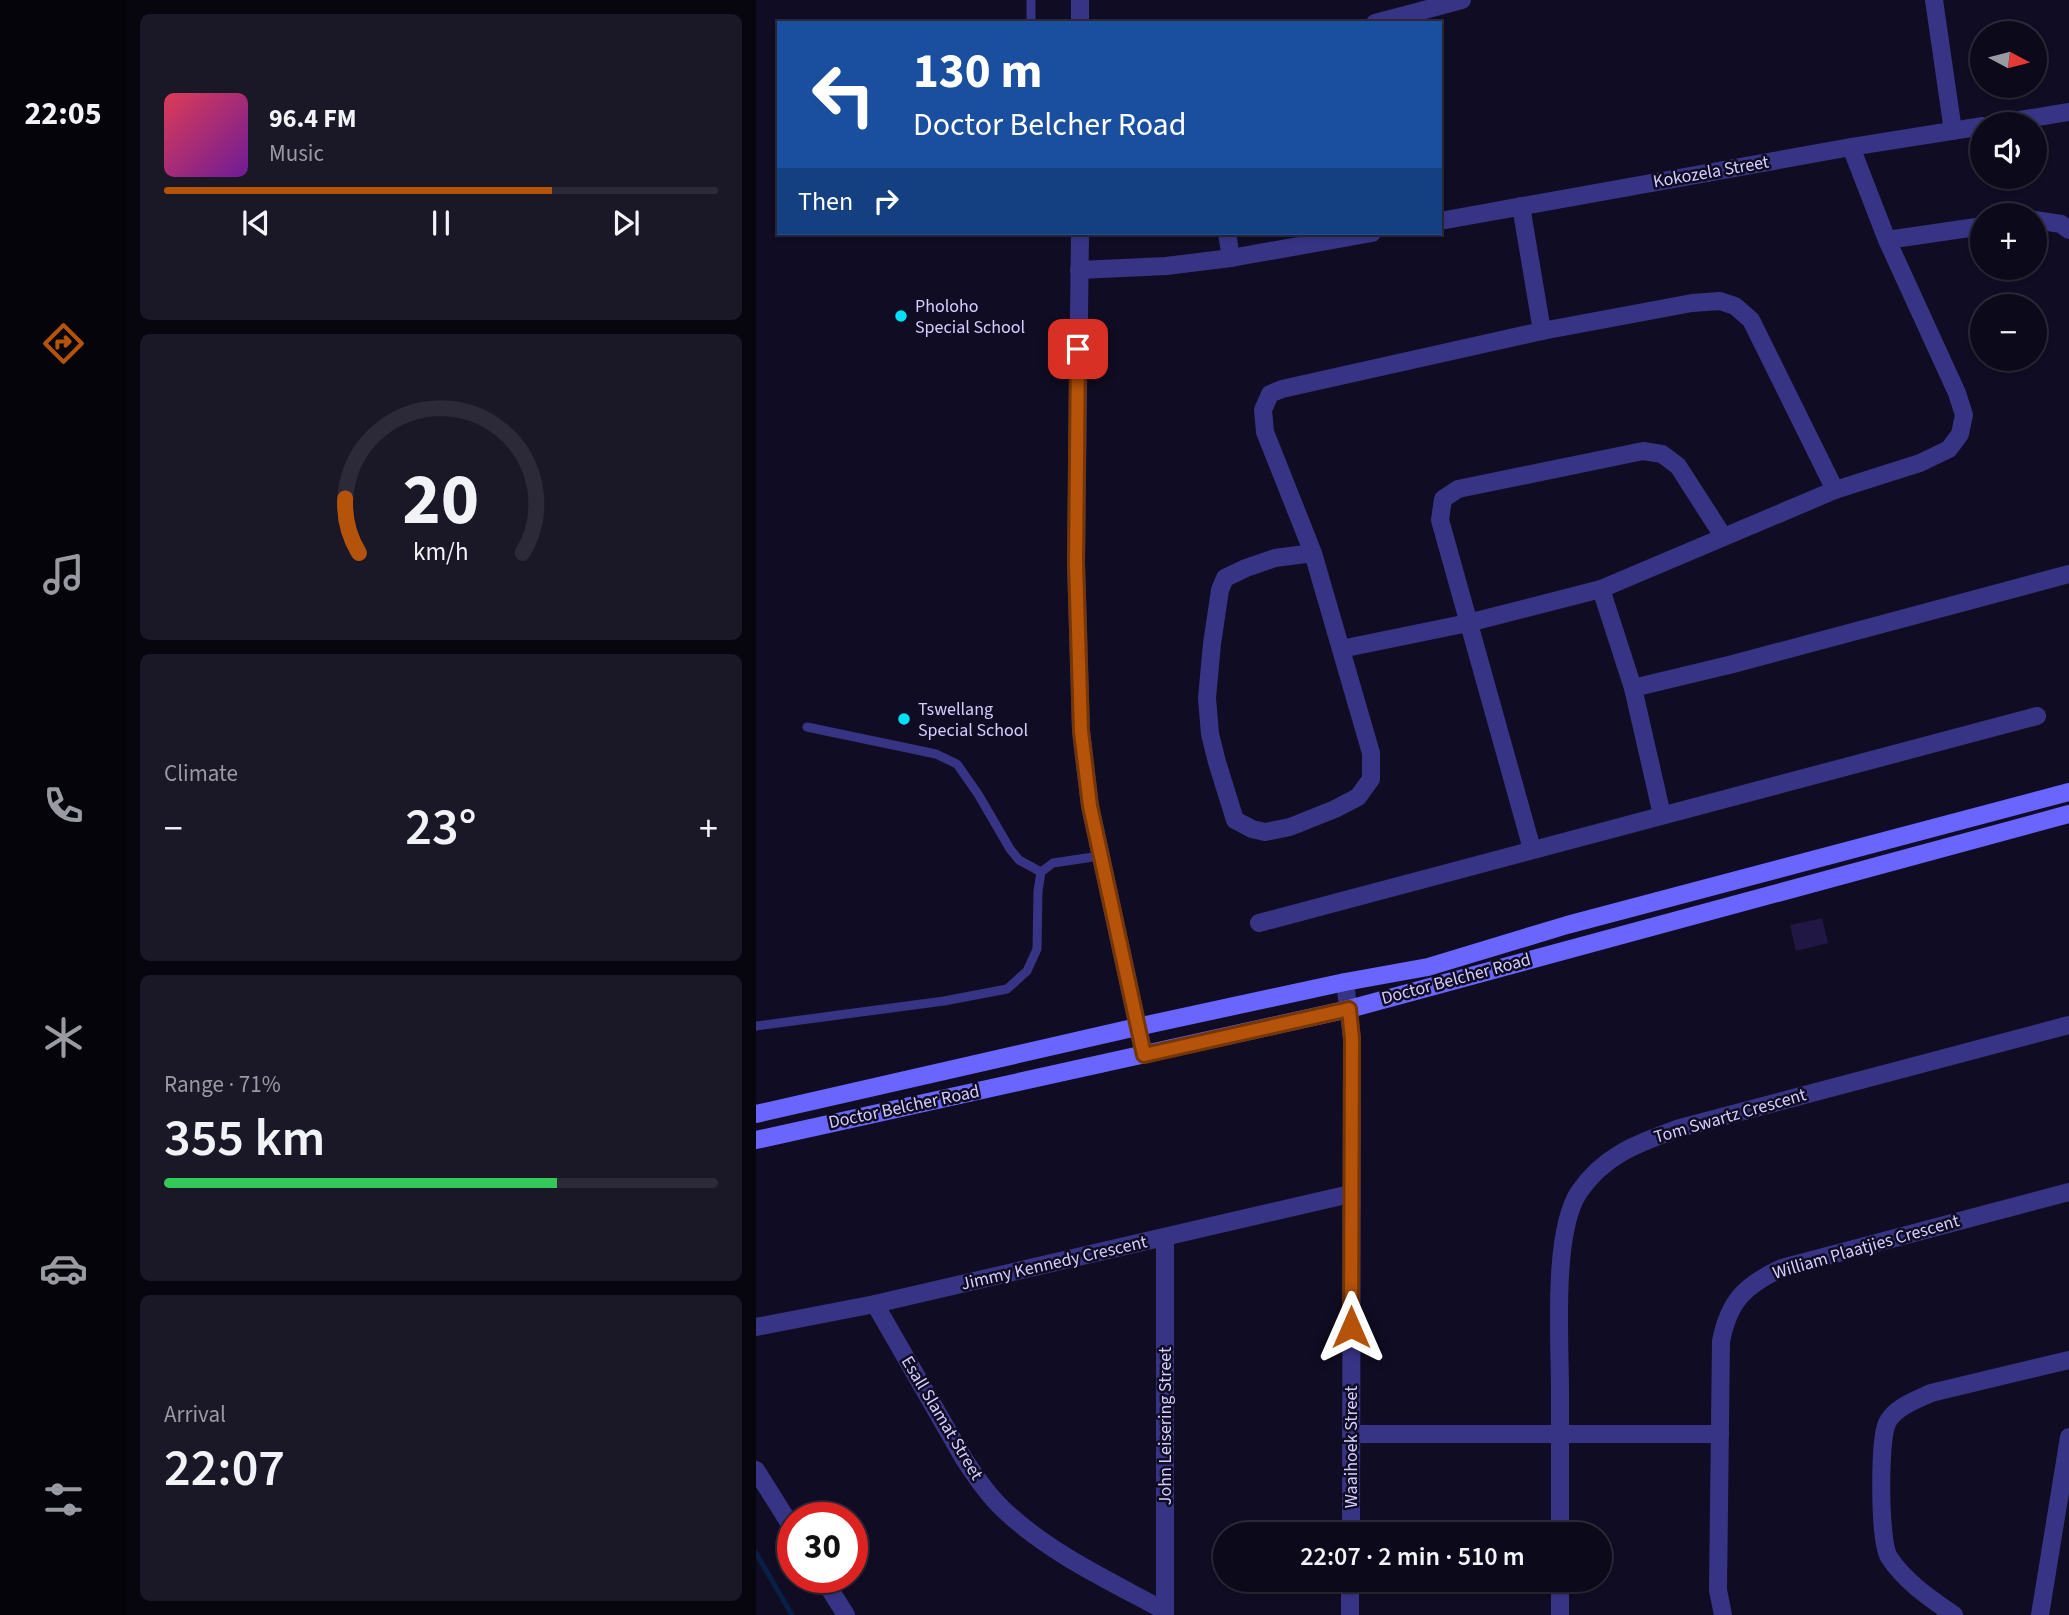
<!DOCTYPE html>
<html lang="en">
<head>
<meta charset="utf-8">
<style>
	body { margin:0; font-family:"Source Sans 3",sans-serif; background:#1a1727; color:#f1f3f6; height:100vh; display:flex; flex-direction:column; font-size:26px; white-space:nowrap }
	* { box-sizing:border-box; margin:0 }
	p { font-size:23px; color:#9a9aa2 }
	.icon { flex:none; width:38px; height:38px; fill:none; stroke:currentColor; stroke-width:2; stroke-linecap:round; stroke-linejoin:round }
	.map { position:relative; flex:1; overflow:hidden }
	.sheet { display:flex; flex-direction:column; gap:14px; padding:14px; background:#07050e; width:630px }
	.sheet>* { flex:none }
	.banner { position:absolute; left:21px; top:21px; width:665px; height:214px; border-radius:0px; box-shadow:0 2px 5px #0004,0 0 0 2px #2c2a39; background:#1a4fa0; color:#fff; overflow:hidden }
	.needle { width:46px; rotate:97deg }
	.controls { position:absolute; left:1214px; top:21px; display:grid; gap:14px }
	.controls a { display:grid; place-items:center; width:77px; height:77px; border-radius:50%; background:#0c091a; box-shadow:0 2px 5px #0004,0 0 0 2px #2c2a39; font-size:35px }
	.speed { position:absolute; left:21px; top:1502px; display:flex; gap:14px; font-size:35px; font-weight:700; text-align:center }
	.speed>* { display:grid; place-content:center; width:91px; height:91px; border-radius:50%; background:#0c091a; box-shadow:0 2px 5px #0004,0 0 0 2px #2c2a39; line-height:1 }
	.speed .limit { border:10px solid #d22; background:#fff; color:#111 }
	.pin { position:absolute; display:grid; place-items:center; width:60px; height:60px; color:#fff; margin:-30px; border-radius:14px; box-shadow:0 4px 10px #0006 }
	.me { position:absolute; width:77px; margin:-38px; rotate:0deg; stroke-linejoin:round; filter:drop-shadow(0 0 5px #0008) }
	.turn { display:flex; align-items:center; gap:24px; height:147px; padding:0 21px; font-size:32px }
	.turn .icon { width:91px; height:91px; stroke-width:2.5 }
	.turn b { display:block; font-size:49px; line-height:60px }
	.then { display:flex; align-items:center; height:66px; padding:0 21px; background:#0003; gap:14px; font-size:26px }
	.big { font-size:52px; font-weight:600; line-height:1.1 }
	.sheet .tile { flex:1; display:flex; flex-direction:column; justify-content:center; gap:10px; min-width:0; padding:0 24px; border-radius:10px; background:#1a1727 }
	.sheet .dial { align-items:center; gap:0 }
	.dial svg { height:182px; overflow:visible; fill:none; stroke:#2c2a39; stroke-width:7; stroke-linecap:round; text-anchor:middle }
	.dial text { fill:#f1f3f6; stroke:none }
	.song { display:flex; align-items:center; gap:21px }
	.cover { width:84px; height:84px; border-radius:10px; background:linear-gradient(135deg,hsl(350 70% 55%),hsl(280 70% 35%)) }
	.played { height:7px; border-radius:4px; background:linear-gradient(90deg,#b45309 70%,#2c2a39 70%) }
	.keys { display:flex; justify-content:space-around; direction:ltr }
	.heat { display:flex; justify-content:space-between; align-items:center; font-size:38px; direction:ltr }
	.charge { height:10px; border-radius:5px; background:linear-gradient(90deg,#34c759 71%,#2c2a39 0) }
	.trip { position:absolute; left:457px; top:1522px; width:399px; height:70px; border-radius:35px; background:#0c091a; box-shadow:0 2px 5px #0004,0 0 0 2px #2c2a39; font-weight:600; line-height:70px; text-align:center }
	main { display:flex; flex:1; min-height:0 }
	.menu { display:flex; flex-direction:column; width:126px; justify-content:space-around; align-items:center; background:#05040a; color:#9a9aa2 }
	.menu .icon { width:49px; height:49px }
	.menu .on { color:#b45309 }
	.menu b { font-size:32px; color:#f1f3f6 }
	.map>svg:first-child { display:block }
</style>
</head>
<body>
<main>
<nav class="menu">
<b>22:05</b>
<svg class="icon on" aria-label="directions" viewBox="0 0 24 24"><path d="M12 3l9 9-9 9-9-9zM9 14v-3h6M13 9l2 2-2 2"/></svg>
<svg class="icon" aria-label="music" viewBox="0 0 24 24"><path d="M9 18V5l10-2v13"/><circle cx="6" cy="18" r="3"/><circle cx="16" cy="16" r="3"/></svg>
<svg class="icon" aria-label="phone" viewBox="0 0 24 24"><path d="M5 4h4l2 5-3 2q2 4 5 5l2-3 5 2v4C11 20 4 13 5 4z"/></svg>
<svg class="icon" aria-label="climate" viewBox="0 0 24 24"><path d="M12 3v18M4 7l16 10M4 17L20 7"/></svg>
<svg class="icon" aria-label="car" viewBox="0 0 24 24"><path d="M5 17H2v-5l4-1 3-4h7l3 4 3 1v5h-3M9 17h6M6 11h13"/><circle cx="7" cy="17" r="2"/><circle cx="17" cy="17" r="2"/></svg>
<svg class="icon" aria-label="filters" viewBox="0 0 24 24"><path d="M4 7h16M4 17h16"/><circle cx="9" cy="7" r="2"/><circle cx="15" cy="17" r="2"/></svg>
</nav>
<section class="sheet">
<div class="tile">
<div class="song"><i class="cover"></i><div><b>96.4 FM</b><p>Music</p></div></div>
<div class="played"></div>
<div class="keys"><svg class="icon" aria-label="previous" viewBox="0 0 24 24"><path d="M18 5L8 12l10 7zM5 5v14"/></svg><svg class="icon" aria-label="pause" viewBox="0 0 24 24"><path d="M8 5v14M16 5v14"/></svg><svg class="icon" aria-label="next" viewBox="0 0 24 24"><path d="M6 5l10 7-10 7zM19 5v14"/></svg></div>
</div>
<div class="tile dial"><svg viewBox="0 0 100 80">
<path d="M14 69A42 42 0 1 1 86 69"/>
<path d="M14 69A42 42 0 0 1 8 45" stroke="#b45309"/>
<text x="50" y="56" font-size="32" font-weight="700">20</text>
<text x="50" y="72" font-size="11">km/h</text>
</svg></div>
<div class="tile"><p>Climate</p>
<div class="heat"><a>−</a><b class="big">23°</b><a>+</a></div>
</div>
<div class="tile"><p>Range · 71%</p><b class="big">355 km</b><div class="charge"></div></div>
<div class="tile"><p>Arrival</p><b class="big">22:07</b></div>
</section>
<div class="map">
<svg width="1313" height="1615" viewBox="0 0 1313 1615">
	<rect width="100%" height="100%" fill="#100c23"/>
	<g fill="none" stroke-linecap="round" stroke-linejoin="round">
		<path stroke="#081f46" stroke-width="5" d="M0,1553L36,1615"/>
	</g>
	<path fill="#211745" d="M1066,918L1072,943L1040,951L1034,925Z"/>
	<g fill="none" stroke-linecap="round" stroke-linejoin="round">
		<g stroke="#383485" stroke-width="9">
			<path d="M275,23V0"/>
			<path d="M51,727L180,754L201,764L222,794L254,849L263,860L285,872"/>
			<path d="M0,1026L188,1001L251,989L271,971L281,949L282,891L285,872L297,863L344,856"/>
		</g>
		<g stroke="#383485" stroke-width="18">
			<path d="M1178,0L1197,131"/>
			<path d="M619,23L706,0"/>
			<path d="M1239,124L1313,112"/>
			<path d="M765,206L786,331"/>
			<path d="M1279,220L1305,224L1313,230"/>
			<path d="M684,221L1095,147L1227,126"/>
			<path d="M471,233L475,258"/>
			<path d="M1131,240L1227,226"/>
			<path d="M323,270L410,266L475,258L616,233"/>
			<path d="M557,553L519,558L490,568L469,578L464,590L456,644L451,698L454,734L461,762L479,820L496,829L509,832L534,827L579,809L602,797L615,779V753L557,553L509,432L507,410L514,394L526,389L786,331L936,303L964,301L979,306L995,320L1079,490"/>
			<path d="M845,589L877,688L906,815"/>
			<path d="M585,649L712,623L845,589L1079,490L1164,463L1193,449L1204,434L1208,415L1201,393L1131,240L1095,147"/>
			<path d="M877,688L977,664L1313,574"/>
			<path d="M776,849L684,520L687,499L702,489L887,451L906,454L922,466L967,536"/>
			<path d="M503,923L1281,716"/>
			<path d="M589,982L596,1039L595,1535"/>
			<path d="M119,1304L208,1459C220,1477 232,1495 248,1510C293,1553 354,1581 409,1611"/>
			<path d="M0,1327L119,1304L594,1194"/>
			<path d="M595,1434H964"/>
			<path d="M0,1470L37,1529"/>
			<path d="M804,1535C804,1487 804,1439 804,1391C804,1341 796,1233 823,1192C849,1154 883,1143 924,1128L1313,1025"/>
			<path d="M66,1577L90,1615"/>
			<path d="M409,1615V1237"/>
			<path d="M594,1615V1580"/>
			<path d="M804,1615V1580"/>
			<path d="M967,1615L962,1590L965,1341C973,1301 989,1285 1026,1268L1313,1192"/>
			<path d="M1198,1615C1175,1599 1148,1581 1133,1557C1123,1541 1123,1441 1131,1423C1139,1407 1160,1400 1175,1393L1313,1360"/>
			<path d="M1284,1615L1313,1437"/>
		</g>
		<g stroke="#383485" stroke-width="18">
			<path d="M324,0V23"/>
			<path d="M324,233L320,563L325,731L334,806L388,1055"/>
		</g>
		<g stroke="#6a65ff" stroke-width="18">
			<path d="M0,1114L381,1027L589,982L672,967L811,925L1313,792"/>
			<path d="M0,1140L593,1009L1313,814"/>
		</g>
	</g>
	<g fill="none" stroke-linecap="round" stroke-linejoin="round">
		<defs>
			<path id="route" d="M322,349L320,563L325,731L334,806L388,1055L593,1009L596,1039L595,1327"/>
		</defs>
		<use href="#route" stroke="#753606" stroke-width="18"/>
		<use href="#route" stroke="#b45309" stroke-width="12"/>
	</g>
	<g fill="#00e0f9" stroke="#100c23" stroke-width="2.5">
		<circle cx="145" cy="316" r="7"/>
		<circle cx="148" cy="719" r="7"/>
	</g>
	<g text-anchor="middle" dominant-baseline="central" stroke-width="5" stroke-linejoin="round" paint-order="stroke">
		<g font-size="18" fill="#d4ceff" stroke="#100c23">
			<text transform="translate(955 172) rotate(-10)">Kokozela Street</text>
			<text transform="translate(700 979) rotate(-15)">Doctor Belcher Road</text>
			<text transform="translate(148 1107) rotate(-12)">Doctor Belcher Road</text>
			<text transform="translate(974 1116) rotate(-16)">Tom Swartz Crescent</text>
			<text transform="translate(1110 1247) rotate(-16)">William Plaatjies Crescent</text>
			<text transform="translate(298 1263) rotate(-13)">Jimmy Kennedy Crescent</text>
			<text transform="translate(186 1418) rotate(59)">Esall Slamat Street</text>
			<text transform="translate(409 1426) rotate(-90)">John Leisering Street</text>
			<text transform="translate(595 1447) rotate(-90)">Waaihoek Street</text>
		</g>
		<g font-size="18" fill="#d4ceff" stroke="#100c23" text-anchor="start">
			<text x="159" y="306">Pholoho<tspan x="159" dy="21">Special School</tspan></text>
			<text x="162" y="709">Tswellang<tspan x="162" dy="21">Special School</tspan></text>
		</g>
	</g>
</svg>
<div class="controls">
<a><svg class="needle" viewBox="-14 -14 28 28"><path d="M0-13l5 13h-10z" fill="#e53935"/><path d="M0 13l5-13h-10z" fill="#9a9aa2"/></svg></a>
<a><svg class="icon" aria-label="sound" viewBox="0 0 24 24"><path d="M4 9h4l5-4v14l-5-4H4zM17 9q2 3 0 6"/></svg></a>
<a>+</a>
<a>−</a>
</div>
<div class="speed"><div class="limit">30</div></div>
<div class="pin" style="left:322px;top:349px;background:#d93025"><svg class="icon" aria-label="arrive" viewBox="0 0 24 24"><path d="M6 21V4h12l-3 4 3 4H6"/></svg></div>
<svg class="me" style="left:595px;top:1327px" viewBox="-20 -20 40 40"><path d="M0-17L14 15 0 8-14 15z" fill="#b45309" stroke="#fff" stroke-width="4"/></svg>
<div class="trip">22:07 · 2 min · 510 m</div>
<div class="banner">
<div class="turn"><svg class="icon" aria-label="left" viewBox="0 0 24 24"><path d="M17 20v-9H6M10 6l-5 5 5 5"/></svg><div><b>130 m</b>Doctor Belcher Road</div></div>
<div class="then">Then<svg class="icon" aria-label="right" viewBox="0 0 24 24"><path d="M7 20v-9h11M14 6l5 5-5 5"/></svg></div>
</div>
</div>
</main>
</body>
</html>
